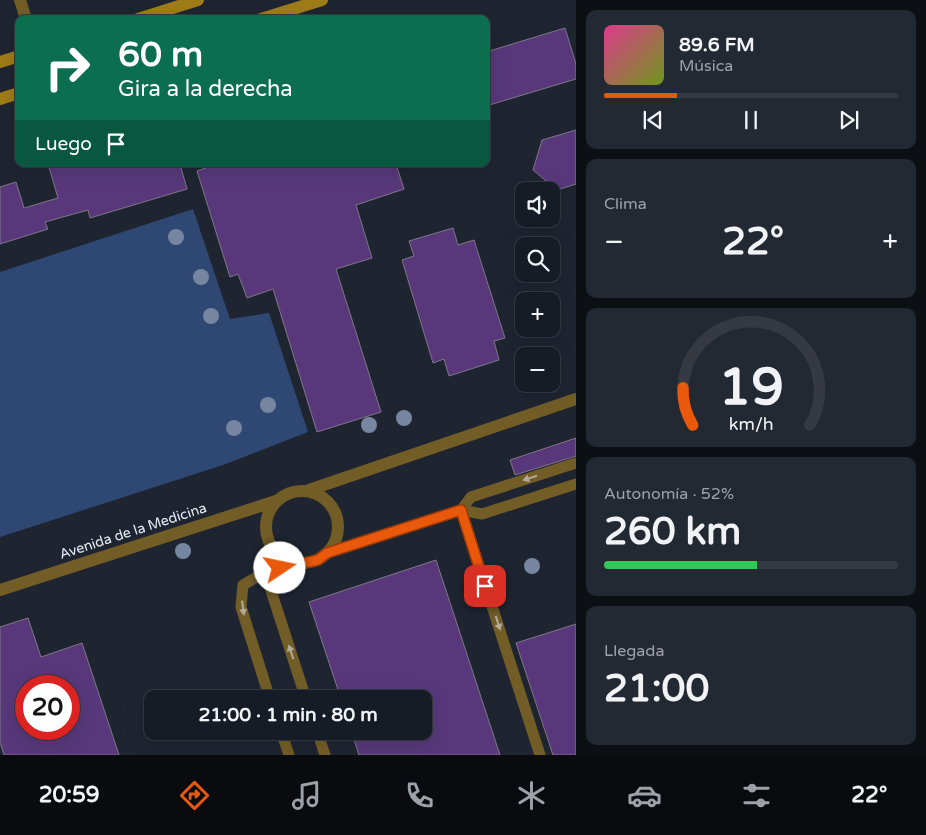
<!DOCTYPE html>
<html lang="es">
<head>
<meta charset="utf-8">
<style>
	body { margin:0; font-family:"Varela Round",sans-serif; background:#232932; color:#f1f3f6; height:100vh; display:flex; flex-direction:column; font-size:19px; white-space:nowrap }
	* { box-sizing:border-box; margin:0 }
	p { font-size:16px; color:#9ea1a7 }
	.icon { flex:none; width:28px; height:28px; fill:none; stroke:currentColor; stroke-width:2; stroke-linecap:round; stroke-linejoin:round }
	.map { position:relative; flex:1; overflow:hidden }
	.drawer { display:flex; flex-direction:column; gap:10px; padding:10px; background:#0c0f14; width:350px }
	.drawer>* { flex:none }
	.guide { position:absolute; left:15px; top:15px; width:475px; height:152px; border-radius:10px; box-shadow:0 5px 20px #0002,0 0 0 1px #353a42; background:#0b6e4f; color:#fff; overflow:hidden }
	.controls { position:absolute; left:515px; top:182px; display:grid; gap:10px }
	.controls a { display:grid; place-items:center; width:45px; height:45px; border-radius:10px; background:#161c25; box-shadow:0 5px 20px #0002,0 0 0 1px #353a42; font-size:25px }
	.speed { position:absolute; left:15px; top:675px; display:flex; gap:10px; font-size:25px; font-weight:700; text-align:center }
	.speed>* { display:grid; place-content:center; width:65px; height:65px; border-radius:50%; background:#161c25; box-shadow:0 5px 20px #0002,0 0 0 1px #353a42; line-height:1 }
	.speed .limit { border:8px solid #d22; background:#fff; color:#111 }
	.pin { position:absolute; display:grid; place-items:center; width:42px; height:42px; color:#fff; margin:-21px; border-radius:10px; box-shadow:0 2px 8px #0006 }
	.me { position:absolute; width:55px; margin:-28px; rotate:79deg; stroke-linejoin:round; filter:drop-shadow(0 0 4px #0008) }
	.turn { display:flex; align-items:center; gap:18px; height:105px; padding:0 20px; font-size:22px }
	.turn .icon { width:65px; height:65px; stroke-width:2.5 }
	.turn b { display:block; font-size:35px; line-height:42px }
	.then { display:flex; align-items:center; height:48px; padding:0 20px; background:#0003; gap:10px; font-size:19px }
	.big { font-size:38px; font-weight:700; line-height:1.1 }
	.drawer .tile { flex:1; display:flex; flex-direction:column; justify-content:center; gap:8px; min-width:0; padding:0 18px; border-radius:10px; background:#232932 }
	.drawer .dial { align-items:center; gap:0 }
	.dial svg { height:130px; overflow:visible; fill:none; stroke:#353a42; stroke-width:7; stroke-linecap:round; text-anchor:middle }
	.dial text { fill:#f1f3f6; stroke:none }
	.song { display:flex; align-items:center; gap:15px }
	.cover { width:60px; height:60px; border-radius:8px; background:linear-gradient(135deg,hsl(330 70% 55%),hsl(80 70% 35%)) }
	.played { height:5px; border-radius:2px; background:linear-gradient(90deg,#ea580c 25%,#353a42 25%) }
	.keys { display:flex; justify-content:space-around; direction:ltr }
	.heat { display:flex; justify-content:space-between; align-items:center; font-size:28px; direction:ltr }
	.charge { height:8px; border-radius:4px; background:linear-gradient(90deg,#34c759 52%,#353a42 0) }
	.trip { position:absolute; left:144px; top:690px; width:288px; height:50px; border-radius:10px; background:#161c25; box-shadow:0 5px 20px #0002,0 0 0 1px #353a42; font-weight:700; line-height:50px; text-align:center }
	.tabs { display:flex; height:80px; justify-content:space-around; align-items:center; background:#090b0f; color:#9ea1a7 }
	.tabs .icon { width:35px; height:35px }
	.tabs .current { color:#ea580c }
	.tabs b { font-size:22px; color:#f1f3f6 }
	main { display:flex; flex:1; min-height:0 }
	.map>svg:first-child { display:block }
</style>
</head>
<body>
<main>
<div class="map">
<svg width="576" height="755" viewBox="0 0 576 755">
	<rect width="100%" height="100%" fill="#1e2531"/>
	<path fill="#2e4873" d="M193,209L230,319L269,313L308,432L223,465L0,537V272Z"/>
	<g fill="#58387b" stroke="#7e7787" fill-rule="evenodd">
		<path d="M565,28L576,64V79L486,106V52Z"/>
		<path d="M576,130V184L557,190L533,170L542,140Z"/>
		<path d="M48,164H180L187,189L90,218L88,210L45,222L48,229L0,244V187L16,182L24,208L58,198Z"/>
		<path d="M217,164H396L404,189L356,205L372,258L336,269L381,412L317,432L273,289L247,298L238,274L230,277L197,171Z"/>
		<path d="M453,228L458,245L474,240L505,338L494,341L499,360L449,376L444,359L433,363L402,260L414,256L409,241Z"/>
		<path d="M576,438V456L515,475L510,460Z"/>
		<path d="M436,560L500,755H359L351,731H422V699H341L309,602Z"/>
		<path d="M28,618L41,657L82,643L119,755H4L0,742V627ZM26,686H69V729H26Z"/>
		<path d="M576,624V755H553L516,643Z"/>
	</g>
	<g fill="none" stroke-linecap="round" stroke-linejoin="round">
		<g stroke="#735d27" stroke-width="11">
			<path d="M461,510L540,755"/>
			<path d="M461,510L471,497L576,463"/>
			<path d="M327,553L461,510L482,514L576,484"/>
			<path d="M265,572L306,699"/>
			<path d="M270,699L241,607L243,585L265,572L295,563"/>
			<path d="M281,731L289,755"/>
			<path d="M317,731L325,755"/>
		</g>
		<g stroke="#735d27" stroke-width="12">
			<path d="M20,0L26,19"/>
			<circle cx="302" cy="527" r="36"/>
			<path d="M306,491L576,399"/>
			<path d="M0,590L276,501"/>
		</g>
		<g stroke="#9f7c18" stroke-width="12">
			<path d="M138,19L198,0"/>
			<path d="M261,19L322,0"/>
			<path d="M0,62L19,56"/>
			<path d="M0,99L19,93"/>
		</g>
	</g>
	<g fill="#7786a0">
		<circle cx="176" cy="237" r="8"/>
		<circle cx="201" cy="277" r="8"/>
		<circle cx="211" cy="316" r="8"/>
		<circle cx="268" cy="405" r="8"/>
		<circle cx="404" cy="418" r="8"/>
		<circle cx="369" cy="425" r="8"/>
		<circle cx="234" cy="428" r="8"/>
		<circle cx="183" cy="551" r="8"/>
		<circle cx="532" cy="566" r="8"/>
	</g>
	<defs><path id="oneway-solid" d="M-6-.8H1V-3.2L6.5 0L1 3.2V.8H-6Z" transform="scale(1.25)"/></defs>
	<g fill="#b2ab97">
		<use href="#oneway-solid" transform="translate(530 478) rotate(162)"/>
		<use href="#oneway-solid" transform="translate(243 608) rotate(83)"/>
		<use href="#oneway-solid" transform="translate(498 623) rotate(72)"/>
		<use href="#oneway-solid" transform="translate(291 652) rotate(-108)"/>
	</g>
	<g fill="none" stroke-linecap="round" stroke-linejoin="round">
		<defs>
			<path id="route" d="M280,568L318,560L327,553L461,510L485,586"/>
		</defs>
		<use href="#route" stroke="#983908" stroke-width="12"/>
		<use href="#route" stroke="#ea580c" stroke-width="9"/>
	</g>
	<g text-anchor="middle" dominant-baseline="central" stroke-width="5" stroke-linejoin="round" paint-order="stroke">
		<g font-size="14" fill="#e6ebf3" stroke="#1e2531">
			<text transform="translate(133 531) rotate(-18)">Avenida de la Medicina</text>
		</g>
	</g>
</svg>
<div class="controls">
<a><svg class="icon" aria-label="sound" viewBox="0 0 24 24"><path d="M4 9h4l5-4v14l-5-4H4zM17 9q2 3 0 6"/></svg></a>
<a><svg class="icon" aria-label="search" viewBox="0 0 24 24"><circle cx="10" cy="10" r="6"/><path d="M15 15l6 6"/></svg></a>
<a>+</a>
<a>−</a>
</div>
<div class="speed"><div class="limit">20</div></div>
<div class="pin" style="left:485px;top:586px;background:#d93025"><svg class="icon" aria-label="arrive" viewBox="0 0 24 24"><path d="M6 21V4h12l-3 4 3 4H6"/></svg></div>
<svg class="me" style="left:280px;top:568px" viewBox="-20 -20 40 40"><circle r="19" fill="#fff"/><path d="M0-13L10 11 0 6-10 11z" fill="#ea580c"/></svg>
<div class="trip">21:00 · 1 min · 80 m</div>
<div class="guide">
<div class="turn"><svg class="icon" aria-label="right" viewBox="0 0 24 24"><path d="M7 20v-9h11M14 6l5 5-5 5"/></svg><div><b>60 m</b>Gira a la derecha</div></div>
<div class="then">Luego<svg class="icon" aria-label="arrive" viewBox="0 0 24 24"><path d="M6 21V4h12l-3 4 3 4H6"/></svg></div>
</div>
</div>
<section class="drawer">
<div class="tile">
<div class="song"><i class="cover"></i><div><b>89.6 FM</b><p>Música</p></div></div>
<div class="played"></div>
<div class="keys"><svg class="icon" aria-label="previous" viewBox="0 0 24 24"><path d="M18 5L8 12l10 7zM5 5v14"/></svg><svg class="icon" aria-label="pause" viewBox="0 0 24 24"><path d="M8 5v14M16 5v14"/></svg><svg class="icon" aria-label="next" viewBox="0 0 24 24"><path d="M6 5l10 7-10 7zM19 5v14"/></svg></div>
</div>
<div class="tile"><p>Clima</p>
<div class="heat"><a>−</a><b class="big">22°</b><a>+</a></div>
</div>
<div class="tile dial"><svg viewBox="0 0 100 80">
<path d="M14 69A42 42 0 1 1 86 69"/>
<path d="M14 69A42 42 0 0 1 8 46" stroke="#ea580c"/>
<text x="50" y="56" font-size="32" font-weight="700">19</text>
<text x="50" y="72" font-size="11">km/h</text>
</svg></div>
<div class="tile"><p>Autonomía · 52%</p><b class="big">260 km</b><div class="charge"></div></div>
<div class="tile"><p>Llegada</p><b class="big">21:00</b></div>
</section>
</main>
<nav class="tabs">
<b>20:59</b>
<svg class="icon current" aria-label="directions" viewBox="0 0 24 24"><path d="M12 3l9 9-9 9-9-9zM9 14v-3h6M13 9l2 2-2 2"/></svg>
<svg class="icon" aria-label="music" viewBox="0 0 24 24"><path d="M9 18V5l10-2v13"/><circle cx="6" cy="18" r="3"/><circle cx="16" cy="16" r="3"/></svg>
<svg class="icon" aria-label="phone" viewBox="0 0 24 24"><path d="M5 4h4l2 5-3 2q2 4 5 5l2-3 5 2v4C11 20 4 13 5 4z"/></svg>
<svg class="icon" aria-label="climate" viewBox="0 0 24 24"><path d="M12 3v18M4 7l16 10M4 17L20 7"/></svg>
<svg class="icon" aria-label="car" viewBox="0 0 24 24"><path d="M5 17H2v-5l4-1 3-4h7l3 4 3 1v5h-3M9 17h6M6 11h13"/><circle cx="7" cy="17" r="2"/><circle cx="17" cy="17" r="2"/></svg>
<svg class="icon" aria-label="filters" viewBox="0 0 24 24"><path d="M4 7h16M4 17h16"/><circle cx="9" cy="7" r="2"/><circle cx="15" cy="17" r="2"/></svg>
<b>22°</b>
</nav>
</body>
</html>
